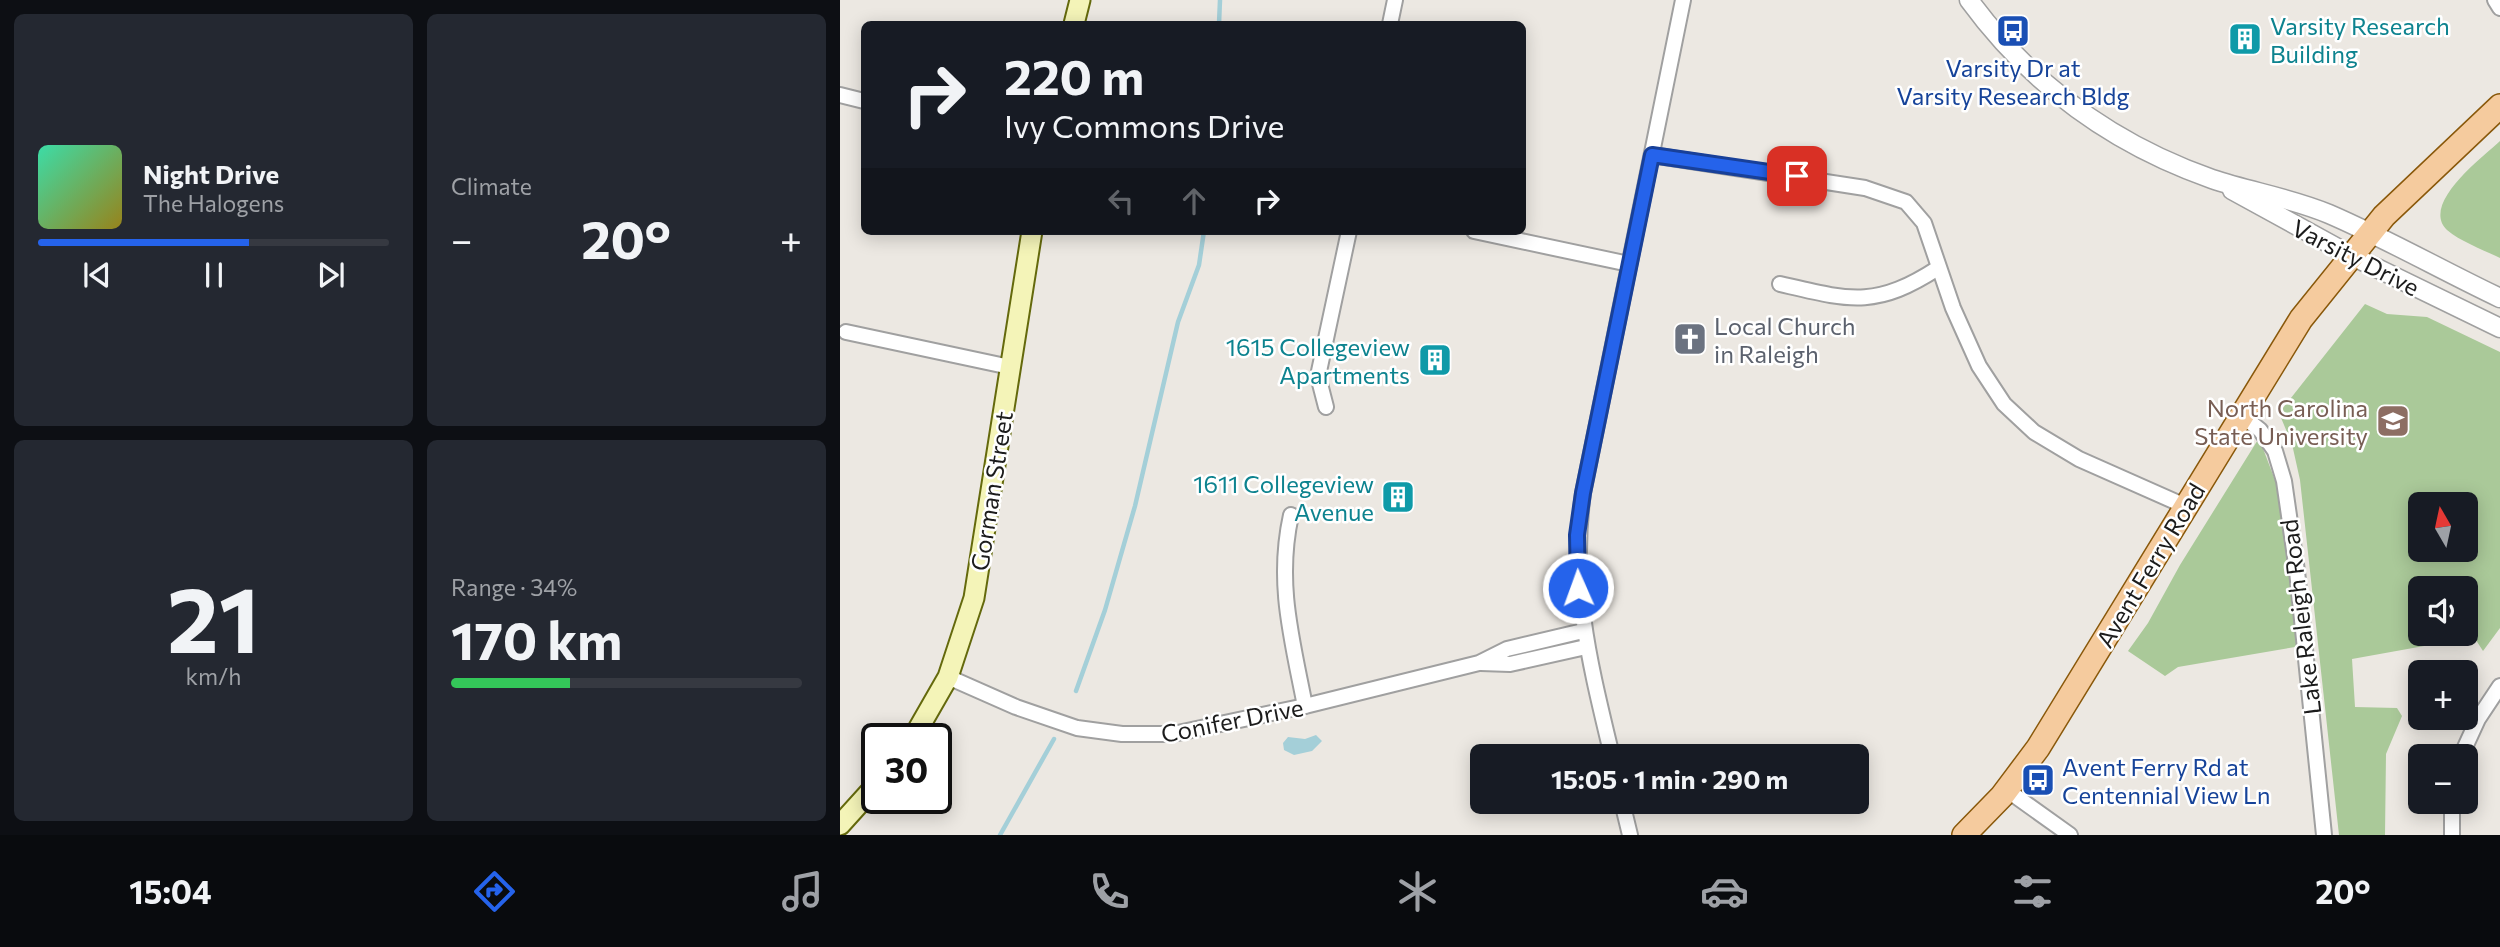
<!DOCTYPE html>
<html lang="en">
<head>
<meta charset="utf-8">
<style>
	body { margin:0; font-family:Commissioner,sans-serif; background:#242831; color:#f1f3f6; height:100vh; display:flex; flex-direction:column; font-size:26px; white-space:nowrap }
	* { box-sizing:border-box; margin:0 }
	p { font-size:23px; color:#9ea1a6 }
	.icon { flex:none; width:38px; height:38px; fill:none; stroke:currentColor; stroke-width:2; stroke-linecap:round; stroke-linejoin:round }
	.map { position:relative; flex:1; overflow:hidden }
	.details { display:flex; flex-direction:column; gap:14px; padding:14px; background:#0d0f14; width:840px }
	.details>* { flex:none }
	.hud { position:absolute; left:21px; top:21px; width:665px; height:214px; border-radius:10px; box-shadow:0 4px 18px #0003; background:#171b24; color:#f1f3f6; overflow:hidden }
	.needle { width:46px; rotate:351deg }
	.fabs { position:absolute; left:1568px; top:492px; display:grid; gap:14px }
	.fabs a { display:grid; place-items:center; width:70px; height:70px; border-radius:10px; background:#171b24; box-shadow:0 4px 18px #0003; font-size:35px }
	.speed { position:absolute; left:21px; top:723px; display:flex; gap:14px; font-size:35px; font-weight:700; text-align:center }
	.speed>* { display:grid; place-content:center; width:91px; height:91px; border-radius:50%; background:#171b24; box-shadow:0 4px 18px #0003; line-height:1 }
	.speed .limit { border:4px solid #111; border-radius:10px; background:#fff; color:#111 }
	.pin { position:absolute; display:grid; place-items:center; width:60px; height:60px; color:#fff; margin:-30px; border-radius:14px; box-shadow:0 4px 10px #0006 }
	.me { position:absolute; width:77px; margin:-38px; rotate:358deg; stroke-linejoin:round; filter:drop-shadow(0 0 5px #0008) }
	.turn { display:flex; align-items:center; gap:24px; height:147px; padding:0 28px; font-size:32px }
	.turn .icon { width:91px; height:91px; stroke-width:2.5 }
	.turn b { display:block; font-size:49px; line-height:60px }
	.lanes { display:flex; align-items:center; height:66px; padding:0 28px; background:#0003; justify-content:center; gap:35px; direction:ltr }
	.lanes .off { opacity:.35 }
	.big { font-size:52px; font-weight:700; line-height:1.1 }
	.details .tile { flex:1; display:flex; flex-direction:column; justify-content:center; gap:10px; min-width:0; padding:0 24px; border-radius:10px; background:#242831 }
	.details .dial { align-items:center; gap:0 }
	.dial b { font-size:91px; line-height:1 }
	.song { display:flex; align-items:center; gap:21px }
	.cover { width:84px; height:84px; border-radius:10px; background:linear-gradient(135deg,hsl(160 70% 55%),hsl(50 70% 35%)) }
	.played { height:7px; border-radius:4px; background:linear-gradient(90deg,#2563eb 60%,#363941 60%) }
	.keys { display:flex; justify-content:space-around; direction:ltr }
	.heat { display:flex; justify-content:space-between; align-items:center; font-size:38px; direction:ltr }
	.charge { height:10px; border-radius:5px; background:linear-gradient(90deg,#34c759 34%,#363941 0) }
	.details .tiles { flex:1; display:grid; gap:14px; grid-template-columns:repeat(2,1fr) }
	.trip { position:absolute; left:630px; top:744px; width:399px; height:70px; border-radius:10px; background:#171b24; box-shadow:0 4px 18px #0003; font-weight:700; line-height:70px; text-align:center }
	.dock { display:flex; height:112px; justify-content:space-around; align-items:center; background:#090b0e; color:#9ea1a6 }
	.dock .icon { width:49px; height:49px }
	.dock .current { color:#2563eb }
	.dock b { font-size:32px; color:#f1f3f6 }
	main { display:flex; flex:1; min-height:0 }
	.map>svg:first-child { display:block }
</style>
</head>
<body>
<main>
<section class="details">
<div class="tiles">
<div class="tile">
<div class="song"><i class="cover"></i><div><b>Night Drive</b><p>The Halogens</p></div></div>
<div class="played"></div>
<div class="keys"><svg class="icon" aria-label="previous" viewBox="0 0 24 24"><path d="M18 5L8 12l10 7zM5 5v14"/></svg><svg class="icon" aria-label="pause" viewBox="0 0 24 24"><path d="M8 5v14M16 5v14"/></svg><svg class="icon" aria-label="next" viewBox="0 0 24 24"><path d="M6 5l10 7-10 7zM19 5v14"/></svg></div>
</div>
<div class="tile"><p>Climate</p>
<div class="heat"><a>−</a><b class="big">20°</b><a>+</a></div>
</div>
<div class="tile dial"><b>21</b><p>km/h</p></div>
<div class="tile"><p>Range · 34%</p><b class="big">170 km</b><div class="charge"></div></div>
</div>
</section>
<div class="map">
<svg width="1660" height="835" viewBox="0 0 1660 835">
	<rect width="100%" height="100%" fill="#ece8e2"/>
	<g fill="#aac999" fill-rule="evenodd">
		<path d="M1660,141V258C1644,250 1621,242 1607,230C1580,204 1643,157 1660,141Z"/>
		<path d="M1525,304L1547,314L1587,317L1660,352V628L1643,651L1634,637L1512,659L1515,707L1557,708L1562,716L1546,754L1545,835H1499L1460,480L1452,444L1439,413ZM1580,504H1626V550H1580ZM1580,588H1626V634H1580Z"/>
		<path d="M1419,438L1438,488L1461,646L1338,667L1325,676L1288,651L1308,623L1340,565Z"/>
	</g>
	<path fill="#a4cfd8" d="M476,735L482,741L472,751L454,755L444,750L443,743L448,737L465,739Z"/>
	<g fill="none" stroke-linecap="round" stroke-linejoin="round">
		<g stroke="#a4cfd8" stroke-width="4.5">
			<path d="M379,24L380,0"/>
			<path d="M236,691L265,610L295,506L338,322L359,265L364,231"/>
			<path d="M160,835L214,739"/>
		</g>
		<defs>
			<g id="minor">
				<path d="M1655,0L1660,8"/>
				<path d="M550,24L555,0"/>
				<path d="M0,95L24,101"/>
				<path d="M812,155L1025,188L1066,202L1084,223L1113,308L1139,366L1164,404L1194,432L1239,459L1345,506"/>
				<path d="M634,231L789,264"/>
				<path d="M940,284C1009,300 1035,309 1098,268"/>
				<path d="M6,332L170,367"/>
				<path d="M486,407L478,376L509,231"/>
				<path d="M1400,414L1420,430L1435,451L1444,481L1457,571L1484,835"/>
				<path d="M451,515C436,583 452,639 465,706"/>
				<path d="M641,663L670,664L746,647"/>
				<path d="M108,677L176,707L237,728L282,734H333L465,706L639,663L667,649L743,631"/>
				<path d="M772,756C750,664 730,588 743,493L843,0"/>
				<path d="M1621,756L1638,719L1660,686"/>
				<path d="M1167,790L1230,835"/>
				<path d="M782,802L790,835"/>
				<path d="M1612,835V802"/>
			</g>
			<g id="tertiary">
				<path d="M1129,0C1192,86 1272,144 1372,179C1411,192 1451,198 1489,214C1547,239 1603,271 1660,298"/>
				<path d="M1392,190L1510,255L1660,328"/>
			</g>
			<g id="secondary">
				<path d="M234,24L240,0"/>
				<path d="M73,738L108,677L134,598L192,231"/>
				<path d="M0,825L37,784"/>
			</g>
			<path id="primary" d="M1124,835L1162,796L1198,748L1461,319L1544,216L1660,106"/>
		</defs>
		<use href="#minor" stroke="#a0a0a0" stroke-width="18"/>
		<use href="#tertiary" stroke="#a0a0a0" stroke-width="21"/>
		<use href="#secondary" stroke="#64690c" stroke-width="23"/>
		<use href="#primary" stroke="#89580a" stroke-width="26"/>
		<use href="#minor" stroke="#fff" stroke-width="14"/>
		<use href="#tertiary" stroke="#fff" stroke-width="18"/>
		<use href="#secondary" stroke="#f4f4b8" stroke-width="19"/>
		<use href="#primary" stroke="#f5cb9e" stroke-width="23"/>
	</g>
	<g fill="none" stroke-linecap="round" stroke-linejoin="round">
		<defs>
			<path id="route" d="M738,588L737,535L743,493L812,155L957,176"/>
		</defs>
		<use href="#route" stroke="#184099" stroke-width="18"/>
		<use href="#route" stroke="#2563eb" stroke-width="12"/>
	</g>
	<defs>
		<symbol id="bus-square" viewBox="-11 -11 22 22"><rect x="-9" y="-9" width="18" height="18" rx="4" fill="#1a4fb4" stroke="#fff"/><path d="M-5-6H5V4H4V6H2V4H-2V6H-4V4H-5ZM-3.5-4V0h7V-4ZM-3.5 1.2v1.5H-2V1.2ZM2 1.2v1.5H3.5V1.2Z" fill="#fff"/></symbol>
		<symbol id="building-square" viewBox="-11 -11 22 22"><rect x="-9" y="-9" width="18" height="18" rx="4" fill="#0f9aa8" stroke="#fff"/><path d="M-4-6H4V6H1V3H-1V6H-4ZM-2.5-4.3h1.7v1.8h-1.7ZM.8-4.3h1.7v1.8H.8ZM-2.5-1h1.7V.8h-1.7ZM.8-1h1.7V.8H.8Z" fill="#fff"/></symbol>
		<symbol id="church-square" viewBox="-11 -11 22 22"><rect x="-9" y="-9" width="18" height="18" rx="4" fill="#6b7280" stroke="#fff"/><path d="M-1.2-6h2.4v3.5h3.3v2.4h-3.3V6h-2.4V-.1h-3.3v-2.4h3.3Z" fill="#fff"/></symbol>
		<symbol id="university-square" viewBox="-11 -11 22 22"><rect x="-9" y="-9" width="18" height="18" rx="4" fill="#8d6e63" stroke="#fff"/><path d="M0-5L7-2L0 1L-7-2ZM-4 1L0 2.5L4 1V4Q0 6-4 4Z" fill="#fff"/></symbol>
	</defs>
	<g fill-rule="evenodd">
		<use href="#bus-square" x="1154" y="12" width="38" height="38"/>
		<use href="#building-square" x="1386" y="20" width="38" height="38"/>
		<use href="#church-square" x="831" y="320" width="38" height="38"/>
		<use href="#building-square" x="576" y="341" width="38" height="38"/>
		<use href="#university-square" x="1534" y="402" width="38" height="38"/>
		<use href="#building-square" x="539" y="478" width="38" height="38"/>
		<use href="#bus-square" x="1179" y="761" width="38" height="38"/>
	</g>
	<g text-anchor="middle" dominant-baseline="central" stroke-width="5" stroke-linejoin="round" paint-order="stroke">
		<g font-size="24" fill="#0d838f" stroke="#fff" text-anchor="end">
			<text x="1430" y="25" text-anchor="start">Varsity Research<tspan x="1430" dy="28">Building</tspan></text>
			<text x="570" y="346">1615 Collegeview<tspan x="570" dy="28">Apartments</tspan></text>
			<text x="534" y="483">1611 Collegeview<tspan x="534" dy="28">Avenue</tspan></text>
		</g>
		<g font-size="24" fill="#164399" stroke="#fff">
			<text x="1173" y="67">Varsity Dr at<tspan x="1173" dy="28">Varsity Research Bldg</tspan></text>
			<text x="1222" y="766" text-anchor="start">Avent Ferry Rd at<tspan x="1222" dy="28">Centennial View Ln</tspan></text>
		</g>
		<g font-size="24" fill="#1c1c1c" stroke="#fff">
			<text transform="translate(1516 257) rotate(27)">Varsity Drive</text>
			<text transform="translate(151 491) rotate(-81)">Gorman Street</text>
			<text transform="translate(1310 565) rotate(-59)">Avent Ferry Road</text>
			<text transform="translate(1460 617) rotate(-97)">Lake Raleigh Road</text>
			<text transform="translate(392 720) rotate(-11)">Conifer Drive</text>
		</g>
		<g font-size="24" fill="#5b616d" stroke="#fff" text-anchor="start">
			<text x="874" y="325">Local Church<tspan x="874" dy="28">in Raleigh</tspan></text>
		</g>
		<g font-size="24" fill="#785e54" stroke="#fff" text-anchor="end">
			<text x="1528" y="407">North Carolina<tspan x="1528" dy="28">State University</tspan></text>
		</g>
	</g>
</svg>
<div class="fabs">
<a><svg class="needle" viewBox="-14 -14 28 28"><path d="M0-13l5 13h-10z" fill="#e53935"/><path d="M0 13l5-13h-10z" fill="#9ea1a6"/></svg></a>
<a><svg class="icon" aria-label="sound" viewBox="0 0 24 24"><path d="M4 9h4l5-4v14l-5-4H4zM17 9q2 3 0 6"/></svg></a>
<a>+</a>
<a>−</a>
</div>
<div class="speed"><div class="limit">30</div></div>
<div class="pin" style="left:957px;top:176px;background:#d93025"><svg class="icon" aria-label="arrive" viewBox="0 0 24 24"><path d="M6 21V4h12l-3 4 3 4H6"/></svg></div>
<svg class="me" style="left:738px;top:588px" viewBox="-20 -20 40 40"><circle r="17" fill="#2563eb" stroke="#fff" stroke-width="3"/><path d="M0-11L8 9 0 5-8 9z" fill="#fff"/></svg>
<div class="trip">15:05 · 1 min · 290 m</div>
<div class="hud">
<div class="turn"><svg class="icon" aria-label="right" viewBox="0 0 24 24"><path d="M7 20v-9h11M14 6l5 5-5 5"/></svg><div><b>220 m</b>Ivy Commons Drive</div></div>
<div class="lanes"><svg class="icon off" aria-label="left" viewBox="0 0 24 24"><path d="M17 20v-9H6M10 6l-5 5 5 5"/></svg><svg class="icon off" aria-label="ahead" viewBox="0 0 24 24"><path d="M12 20V5M6 11l6-6 6 6"/></svg><svg class="icon" aria-label="right" viewBox="0 0 24 24"><path d="M7 20v-9h11M14 6l5 5-5 5"/></svg></div>
</div>
</div>
</main>
<nav class="dock">
<b>15:04</b>
<svg class="icon current" aria-label="directions" viewBox="0 0 24 24"><path d="M12 3l9 9-9 9-9-9zM9 14v-3h6M13 9l2 2-2 2"/></svg>
<svg class="icon" aria-label="music" viewBox="0 0 24 24"><path d="M9 18V5l10-2v13"/><circle cx="6" cy="18" r="3"/><circle cx="16" cy="16" r="3"/></svg>
<svg class="icon" aria-label="phone" viewBox="0 0 24 24"><path d="M5 4h4l2 5-3 2q2 4 5 5l2-3 5 2v4C11 20 4 13 5 4z"/></svg>
<svg class="icon" aria-label="climate" viewBox="0 0 24 24"><path d="M12 3v18M4 7l16 10M4 17L20 7"/></svg>
<svg class="icon" aria-label="car" viewBox="0 0 24 24"><path d="M5 17H2v-5l4-1 3-4h7l3 4 3 1v5h-3M9 17h6M6 11h13"/><circle cx="7" cy="17" r="2"/><circle cx="17" cy="17" r="2"/></svg>
<svg class="icon" aria-label="filters" viewBox="0 0 24 24"><path d="M4 7h16M4 17h16"/><circle cx="9" cy="7" r="2"/><circle cx="15" cy="17" r="2"/></svg>
<b>20°</b>
</nav>
</body>
</html>
